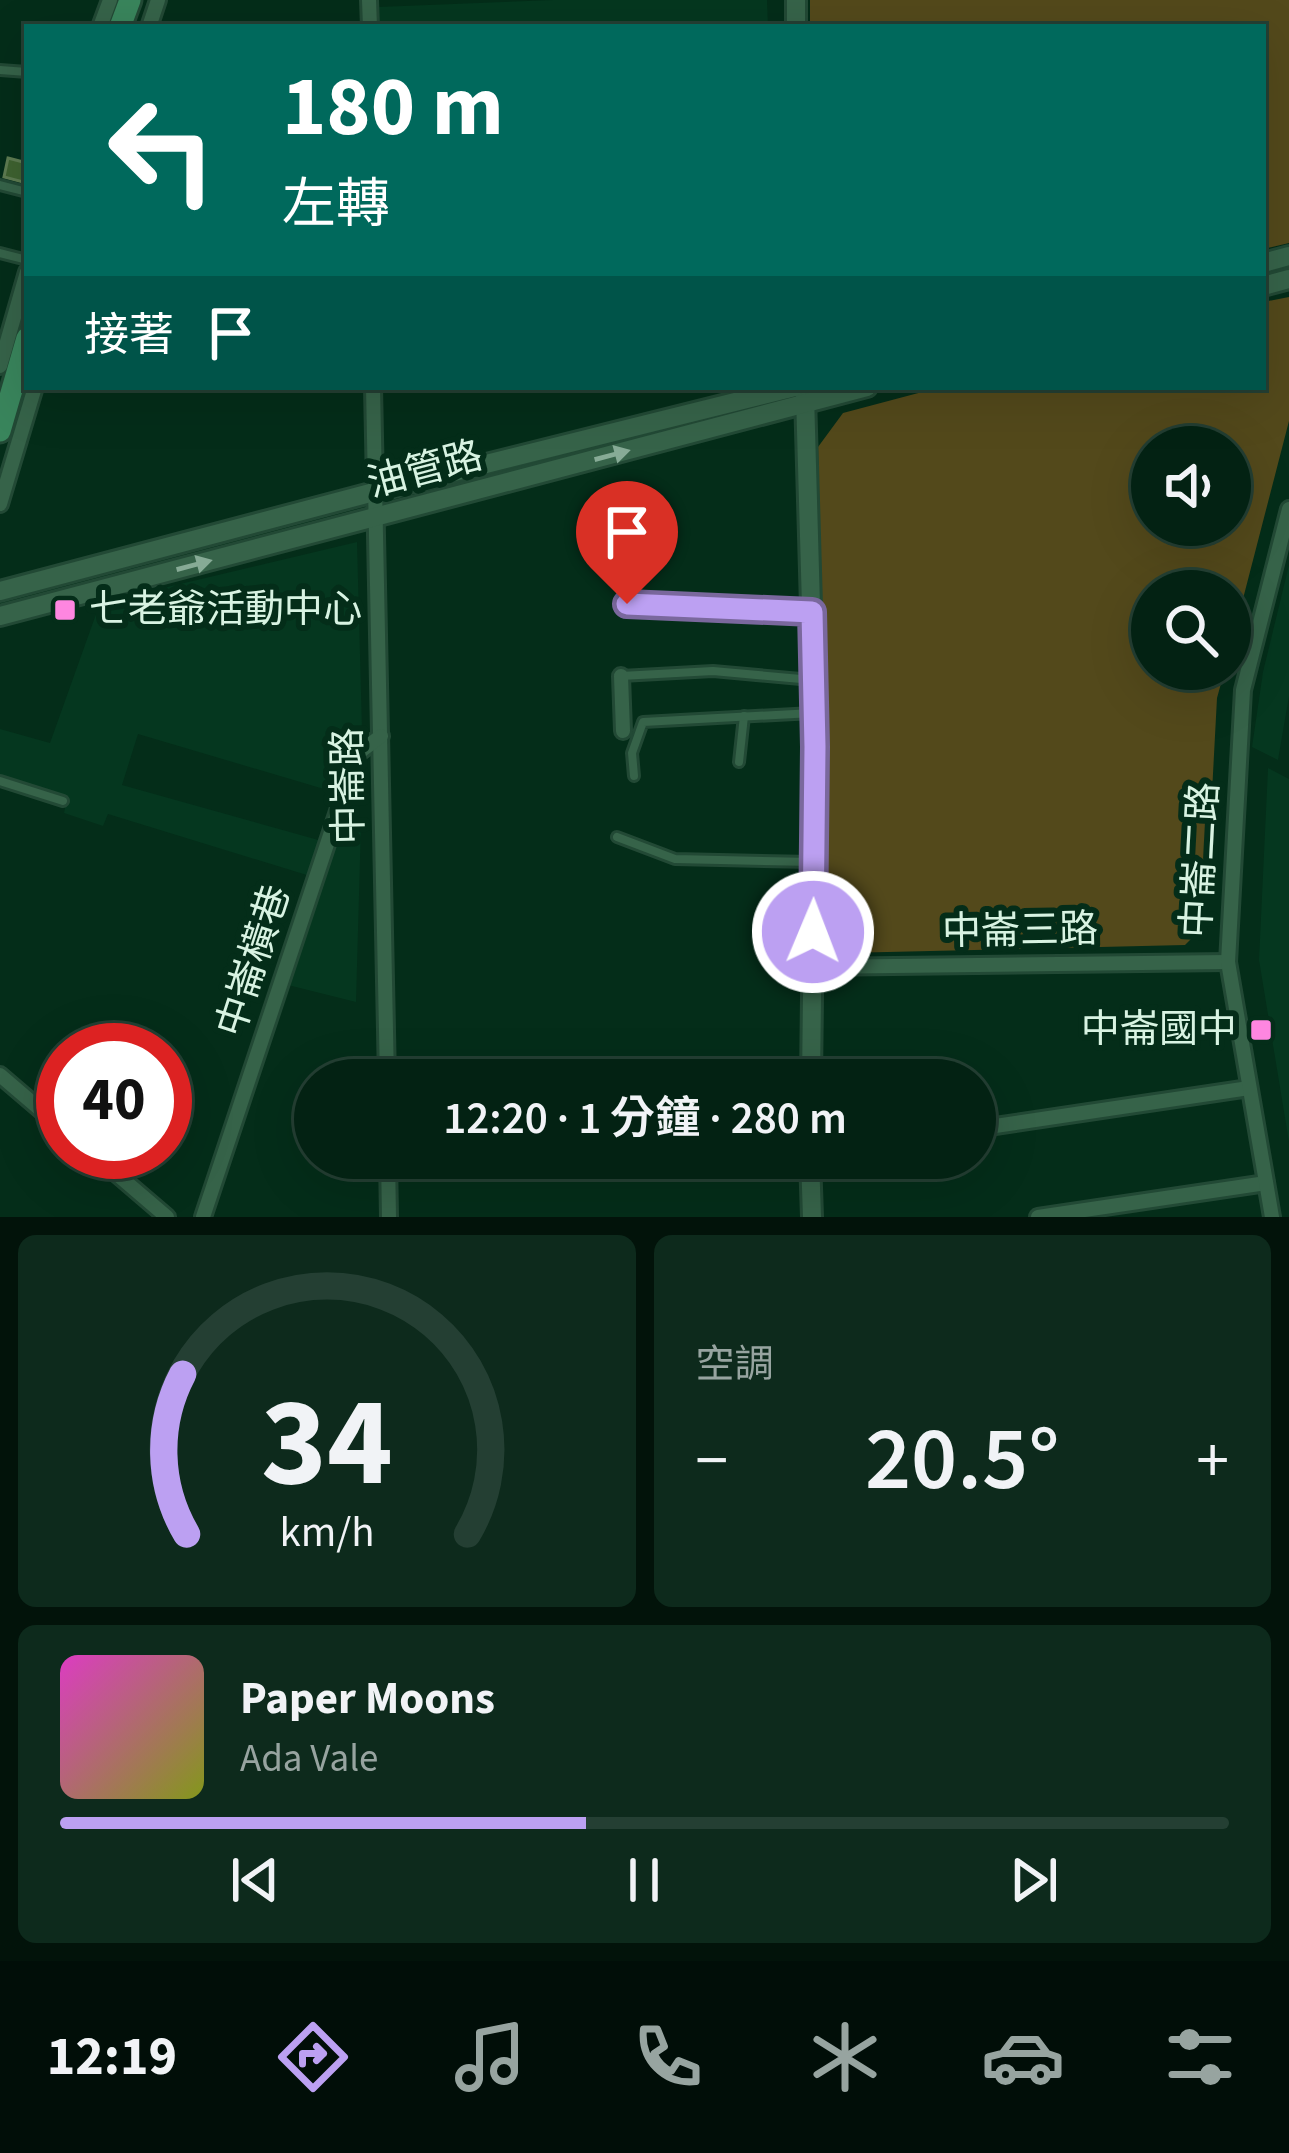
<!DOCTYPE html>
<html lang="zh-TW">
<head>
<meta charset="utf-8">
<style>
	body { margin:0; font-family:"Source Sans 3","Noto Sans TC",sans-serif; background:#0d2a1c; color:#f1f3f6; height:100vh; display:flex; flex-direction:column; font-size:45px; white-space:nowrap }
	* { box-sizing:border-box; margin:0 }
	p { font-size:39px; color:#97a4a0 }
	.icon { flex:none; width:66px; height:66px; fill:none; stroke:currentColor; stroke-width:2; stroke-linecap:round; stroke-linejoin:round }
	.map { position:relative; height:1217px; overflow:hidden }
	.side { display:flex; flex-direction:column; gap:18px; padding:18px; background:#02130a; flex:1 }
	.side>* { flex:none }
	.guide { position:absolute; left:24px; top:24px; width:1242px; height:366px; border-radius:0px; box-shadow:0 12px 48px #0002,0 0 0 3px #243f33; background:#00695c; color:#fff; overflow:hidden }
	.tools { position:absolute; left:1131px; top:426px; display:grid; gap:24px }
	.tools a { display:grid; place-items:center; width:120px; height:120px; border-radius:50%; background:#032213; box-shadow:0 12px 48px #0002,0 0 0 3px #243f33; font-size:60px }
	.speed { position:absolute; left:36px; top:1023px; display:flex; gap:24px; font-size:60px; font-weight:700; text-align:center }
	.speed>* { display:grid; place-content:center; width:156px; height:156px; border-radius:50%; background:#032213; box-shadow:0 12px 48px #0002,0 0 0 3px #243f33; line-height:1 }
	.speed .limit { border:18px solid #d22; background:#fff; color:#111 }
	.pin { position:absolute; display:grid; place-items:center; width:102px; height:102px; color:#fff; margin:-123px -51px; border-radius:50% 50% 50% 0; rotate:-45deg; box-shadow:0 0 12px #0007 }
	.pin .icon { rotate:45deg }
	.me { position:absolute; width:132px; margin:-66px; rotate:1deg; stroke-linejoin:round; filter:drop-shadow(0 0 9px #0008) }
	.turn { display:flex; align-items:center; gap:42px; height:252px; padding:0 60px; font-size:54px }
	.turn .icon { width:156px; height:156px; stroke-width:2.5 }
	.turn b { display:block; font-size:84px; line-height:102px }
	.then { display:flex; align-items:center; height:114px; padding:0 60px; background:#0003; gap:24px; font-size:45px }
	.big { font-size:90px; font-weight:600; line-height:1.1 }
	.side .card { flex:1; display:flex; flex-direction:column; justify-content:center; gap:18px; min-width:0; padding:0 42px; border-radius:18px; background:#0d2a1c }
	.side .dial { align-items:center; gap:0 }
	.dial svg { height:312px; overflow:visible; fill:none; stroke:#243f33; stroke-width:7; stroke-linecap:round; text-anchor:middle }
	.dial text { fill:#f1f3f6; stroke:none }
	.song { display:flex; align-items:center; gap:36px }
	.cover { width:144px; height:144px; border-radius:18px; background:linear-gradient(135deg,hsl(310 70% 55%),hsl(70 70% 35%)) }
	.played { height:12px; border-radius:6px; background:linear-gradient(90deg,#bca0f2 45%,#243f33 45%) }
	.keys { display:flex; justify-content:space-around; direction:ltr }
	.heat { display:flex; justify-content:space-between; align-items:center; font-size:66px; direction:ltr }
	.side .tiles { flex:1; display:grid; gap:18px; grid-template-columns:1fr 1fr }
	.card:last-child { grid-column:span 2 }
	.trip { position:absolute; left:294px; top:1059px; width:702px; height:120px; border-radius:60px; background:#032213; box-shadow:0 12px 48px #0002,0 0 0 3px #243f33; font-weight:600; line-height:120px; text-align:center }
	.menu { display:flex; height:192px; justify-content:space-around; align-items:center; background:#010e08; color:#97a4a0 }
	.menu .icon { width:84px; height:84px }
	.menu .current { color:#bca0f2 }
	.menu b { font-size:54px; color:#f1f3f6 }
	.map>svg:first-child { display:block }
</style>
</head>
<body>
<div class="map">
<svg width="1289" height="1217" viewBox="0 0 1289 1217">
	<rect width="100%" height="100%" fill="#042d19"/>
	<g fill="#05371f">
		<path d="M553,0H767L768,27H377L378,7Z"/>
		<path d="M357,542L362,730L334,792L138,734L122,785L322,841L343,780L355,785L344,817L361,824L356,1002L280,983L310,876L108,814L103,826L64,813L66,803L0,783V729L50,743L100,603Z"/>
		<path d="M1289,565V696L1278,760L1252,747L1263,672Z"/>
		<path d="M1268,768L1289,779V1142L1259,960Z"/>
	</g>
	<g fill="#53491b" fill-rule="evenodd">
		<path d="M810,0H1289V243L1263,249V27H810Z"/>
		<path d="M1289,297V421L1230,649V591H1152V669H1225L1217,698L1205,925L1185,945L844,953L829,942L818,447L843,413L941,387H1263V302ZM1152,447H1230V525H1152Z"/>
	</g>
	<path fill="#3e6230" stroke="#5d7b51" stroke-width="3" d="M8,158L27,163V183L4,177Z"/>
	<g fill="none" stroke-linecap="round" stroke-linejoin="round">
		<defs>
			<g id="service">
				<path d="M0,70L27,72"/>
				<path d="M0,185L27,192"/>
				<path d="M0,253L27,260"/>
				<path d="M627,605L810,612"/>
				<path d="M621,676L713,671L812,680"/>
				<path d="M739,762L744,716"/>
				<path d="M634,776L632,753L643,722L813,713"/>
				<path d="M0,781L63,801"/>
				<path d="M617,837L675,859L812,862"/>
			</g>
			<g id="minor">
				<path d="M369,0L370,27"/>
				<path d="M100,27L110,0"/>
				<path d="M149,27L158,0"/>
				<path d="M0,366L27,272"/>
				<path d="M373,387L387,1080"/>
				<path d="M0,504L35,387"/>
				<path d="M621,676L623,731"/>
				<path d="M812,967L1228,962"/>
				<path d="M0,1075L63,1129"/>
				<path d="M975,1129L1249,1088"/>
				<path d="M91,1152L167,1217"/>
				<path d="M388,1158L389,1217"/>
				<path d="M203,1217L357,754L381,736"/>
				<path d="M1038,1217L1266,1183"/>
				<path d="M1272,1217L1228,962L1243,690L1289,509"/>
			</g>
			<g id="tertiary">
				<path d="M796,0V27"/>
				<path d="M1263,263L1289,256"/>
				<path d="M1263,286L1289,279"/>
				<path d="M805,395L815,747L811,1080"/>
				<path d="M0,591L374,492L795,387"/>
				<path d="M0,616L867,387"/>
				<path d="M810,1158L812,1217"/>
			</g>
			<g id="secondary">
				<path d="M120,27L130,0"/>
				<path d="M0,431L27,338"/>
			</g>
		</defs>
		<use href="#service" stroke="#224935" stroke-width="14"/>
		<use href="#minor" stroke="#224935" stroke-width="20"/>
		<use href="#tertiary" stroke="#224935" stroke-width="24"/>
		<use href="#secondary" stroke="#224935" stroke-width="27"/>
		<use href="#service" stroke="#366349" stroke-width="8"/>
		<use href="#minor" stroke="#366349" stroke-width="14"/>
		<use href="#tertiary" stroke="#366349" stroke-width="18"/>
		<use href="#secondary" stroke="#39855c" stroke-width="21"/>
	</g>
	<defs><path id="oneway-solid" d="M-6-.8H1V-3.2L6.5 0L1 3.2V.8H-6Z" transform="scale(3)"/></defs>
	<g fill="#87ab96">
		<use href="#oneway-solid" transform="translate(612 455) rotate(-15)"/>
		<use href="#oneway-solid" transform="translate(194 565) rotate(-15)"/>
	</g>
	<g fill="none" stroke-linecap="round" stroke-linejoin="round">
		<defs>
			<path id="route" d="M627,604L812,612L815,747L813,932"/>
		</defs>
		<use href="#route" stroke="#7a689d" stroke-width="30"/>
		<use href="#route" stroke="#bca0f2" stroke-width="21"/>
	</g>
	<g fill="#fe86e0" stroke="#042d19" stroke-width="4.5">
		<rect x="53" y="598" width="24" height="24" rx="6"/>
		<rect x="1249" y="1018" width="24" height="24" rx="6"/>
	</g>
	<g text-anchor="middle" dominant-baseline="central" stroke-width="12" stroke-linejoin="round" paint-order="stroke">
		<g font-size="39" fill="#d8f3e2" stroke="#042d19">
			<text transform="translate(425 470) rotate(-15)">油管路</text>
			<text transform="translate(349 786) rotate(-91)">中崙路</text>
			<text transform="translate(1201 860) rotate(-87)">中崙二路</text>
			<text transform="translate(1020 931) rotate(-1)">中崙三路</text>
			<text transform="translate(254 961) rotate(-72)">中崙橫巷</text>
		</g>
		<g font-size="39" fill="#d8f3e2" stroke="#042d19" text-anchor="start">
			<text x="89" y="610">七老爺活動中心</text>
			<text x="1237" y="1030" text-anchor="end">中崙國中</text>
		</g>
	</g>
</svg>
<div class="tools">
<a><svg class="icon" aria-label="sound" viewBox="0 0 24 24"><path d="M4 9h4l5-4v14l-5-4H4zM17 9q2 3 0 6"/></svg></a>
<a><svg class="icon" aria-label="search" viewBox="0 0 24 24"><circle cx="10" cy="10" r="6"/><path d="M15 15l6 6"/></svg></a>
</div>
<div class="speed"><div class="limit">40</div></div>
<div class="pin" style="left:627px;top:604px;background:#d93025"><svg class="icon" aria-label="arrive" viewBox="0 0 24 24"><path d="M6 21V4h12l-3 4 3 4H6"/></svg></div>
<svg class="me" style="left:813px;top:932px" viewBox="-20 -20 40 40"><circle r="17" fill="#bca0f2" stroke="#fff" stroke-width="3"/><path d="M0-11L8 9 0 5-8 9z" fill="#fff"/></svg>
<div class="trip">12:20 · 1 分鐘 · 280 m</div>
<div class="guide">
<div class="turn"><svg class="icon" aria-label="left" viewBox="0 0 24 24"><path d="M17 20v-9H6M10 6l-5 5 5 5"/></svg><div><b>180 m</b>左轉</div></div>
<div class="then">接著<svg class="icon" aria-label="arrive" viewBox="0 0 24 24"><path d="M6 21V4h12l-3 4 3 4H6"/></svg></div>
</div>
</div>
<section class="side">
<div class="tiles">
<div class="card dial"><svg viewBox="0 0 100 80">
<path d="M14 69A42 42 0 1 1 86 69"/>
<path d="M14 69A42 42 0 0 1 13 28" stroke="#bca0f2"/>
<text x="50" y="56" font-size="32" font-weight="700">34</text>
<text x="50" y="72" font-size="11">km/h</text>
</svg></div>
<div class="card"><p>空調</p>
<div class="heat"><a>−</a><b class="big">20.5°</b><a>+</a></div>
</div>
<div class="card">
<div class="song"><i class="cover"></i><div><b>Paper Moons</b><p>Ada Vale</p></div></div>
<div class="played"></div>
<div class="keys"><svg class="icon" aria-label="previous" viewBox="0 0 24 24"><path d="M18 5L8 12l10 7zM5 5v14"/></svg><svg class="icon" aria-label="pause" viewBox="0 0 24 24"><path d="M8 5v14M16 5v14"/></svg><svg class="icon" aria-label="next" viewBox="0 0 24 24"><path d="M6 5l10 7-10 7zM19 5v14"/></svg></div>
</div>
</div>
</section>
<nav class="menu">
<b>12:19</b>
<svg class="icon current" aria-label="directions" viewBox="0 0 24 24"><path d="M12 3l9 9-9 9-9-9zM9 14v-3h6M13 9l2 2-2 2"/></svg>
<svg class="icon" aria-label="music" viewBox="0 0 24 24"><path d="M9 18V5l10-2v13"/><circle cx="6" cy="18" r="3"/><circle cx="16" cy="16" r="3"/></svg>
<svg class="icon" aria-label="phone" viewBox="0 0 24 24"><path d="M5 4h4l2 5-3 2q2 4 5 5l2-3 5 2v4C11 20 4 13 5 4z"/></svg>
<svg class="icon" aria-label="climate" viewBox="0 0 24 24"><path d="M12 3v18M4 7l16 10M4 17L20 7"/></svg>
<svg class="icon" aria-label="car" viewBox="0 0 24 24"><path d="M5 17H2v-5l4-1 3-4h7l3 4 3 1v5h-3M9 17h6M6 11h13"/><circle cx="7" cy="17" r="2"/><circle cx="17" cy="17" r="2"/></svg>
<svg class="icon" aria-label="filters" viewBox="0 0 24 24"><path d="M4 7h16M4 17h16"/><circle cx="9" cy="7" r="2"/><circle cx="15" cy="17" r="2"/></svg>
</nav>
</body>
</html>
